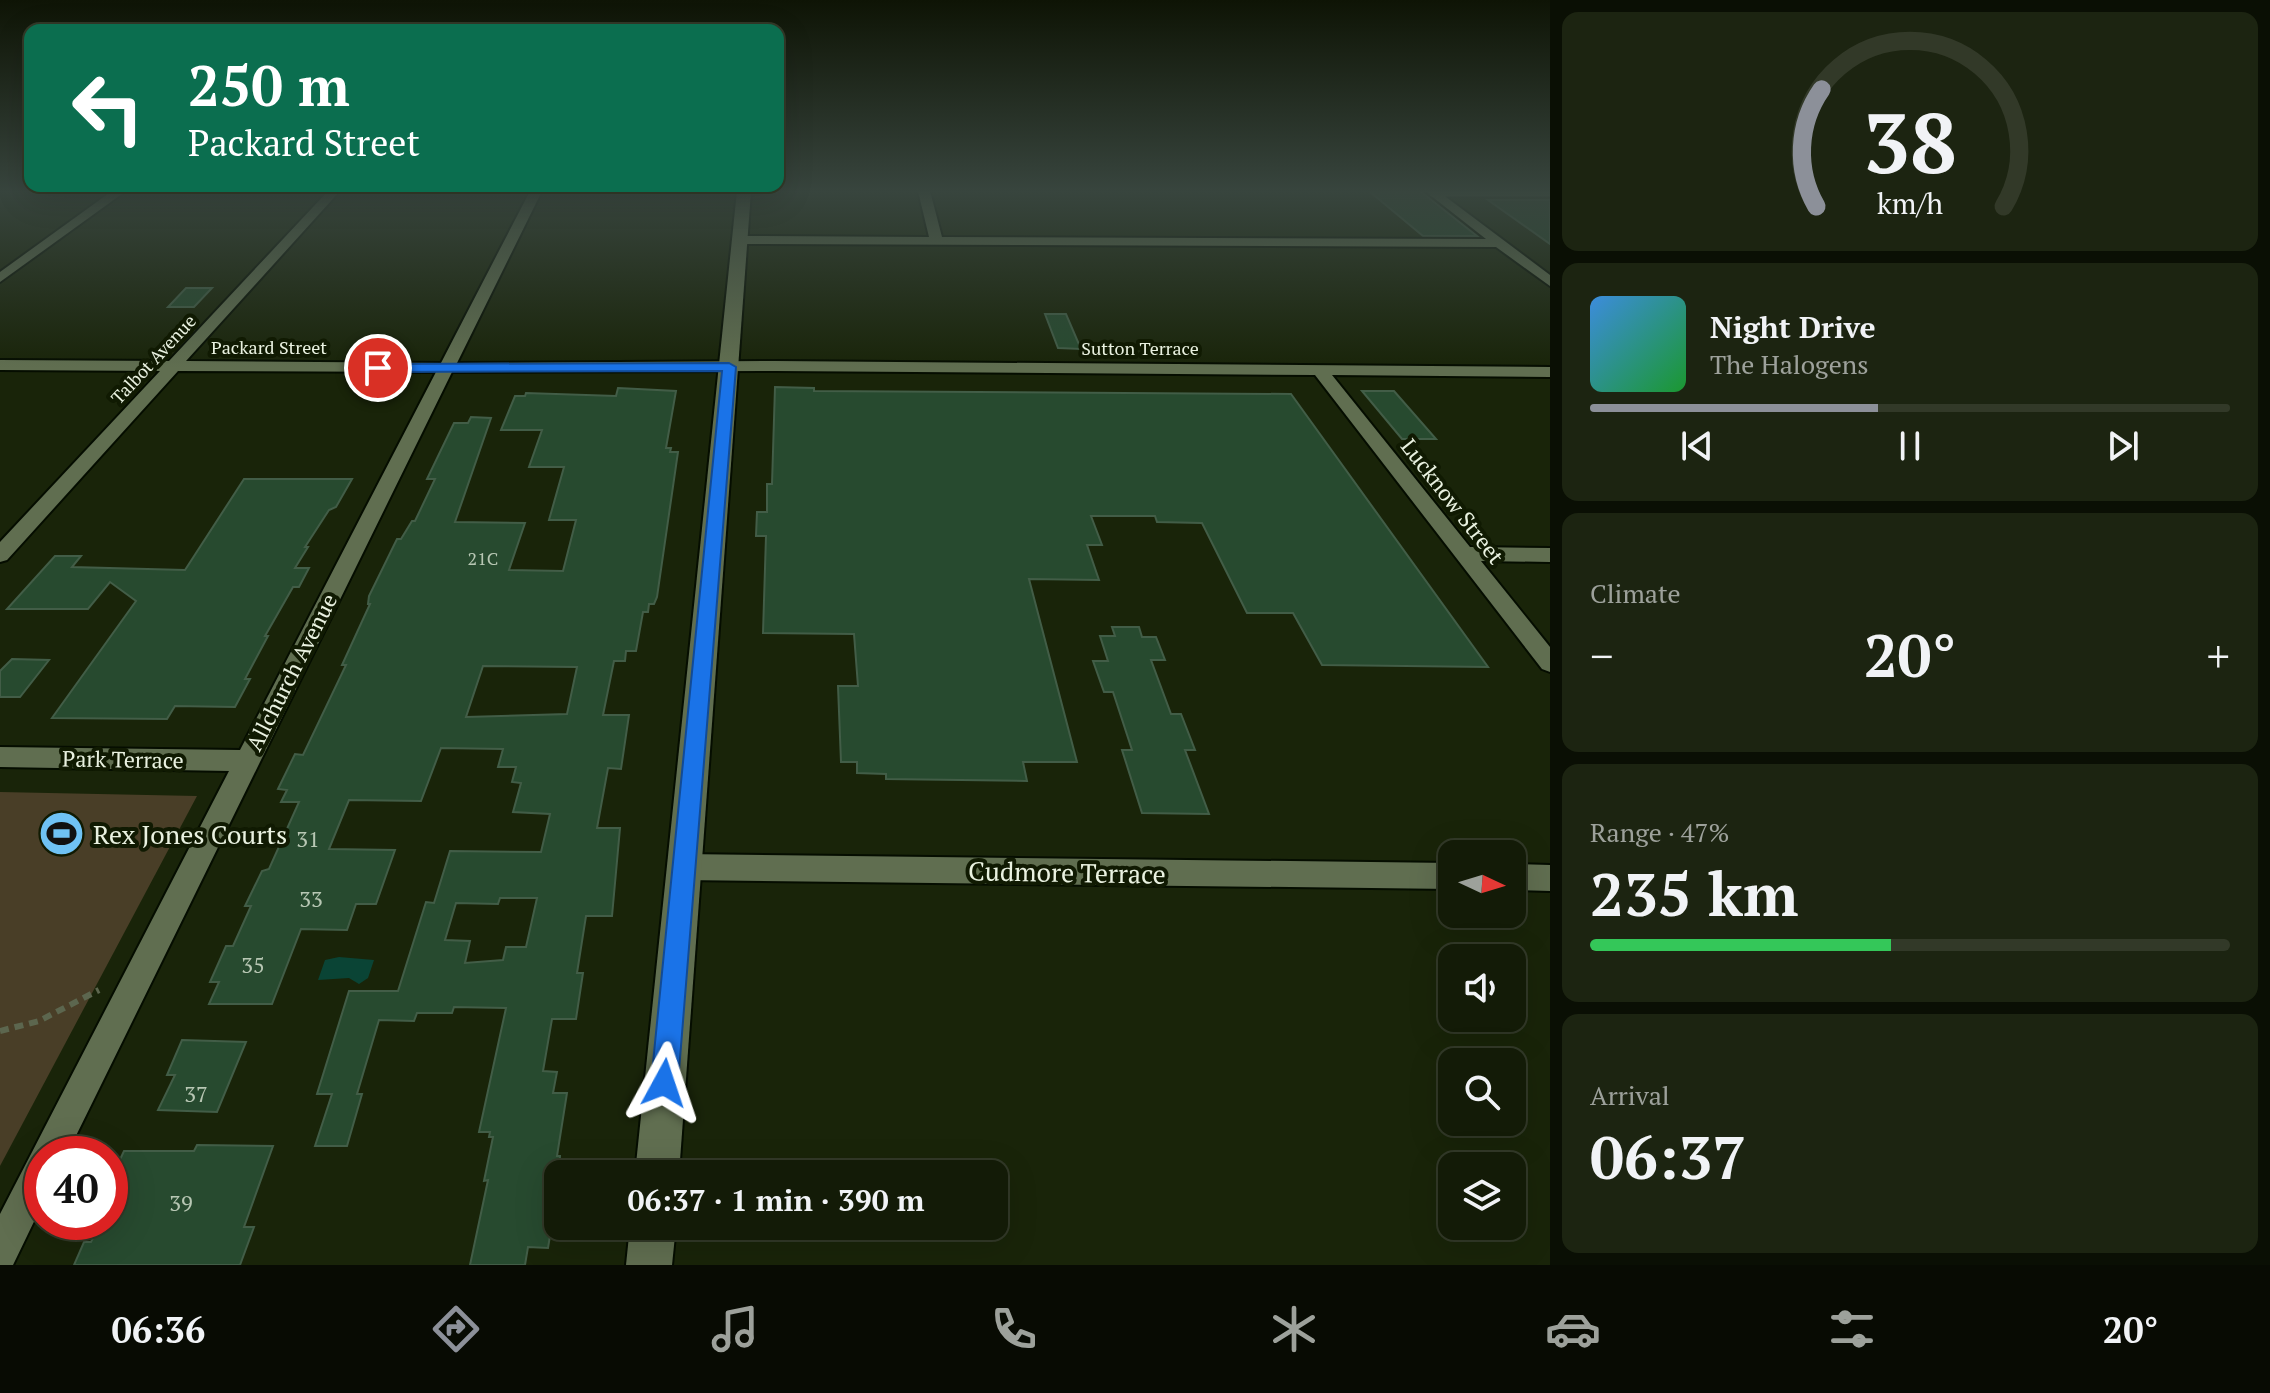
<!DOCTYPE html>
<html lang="en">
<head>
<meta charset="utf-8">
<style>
	body { margin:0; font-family:"PT Serif",serif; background:#1c2411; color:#f1f3f6; height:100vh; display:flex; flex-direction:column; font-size:30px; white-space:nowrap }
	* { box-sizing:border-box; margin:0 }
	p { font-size:26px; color:#9da19b }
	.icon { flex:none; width:44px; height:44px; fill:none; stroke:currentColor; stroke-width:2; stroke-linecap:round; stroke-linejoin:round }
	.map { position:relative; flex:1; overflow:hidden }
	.details { display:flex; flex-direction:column; gap:12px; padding:12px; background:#0a0f04; width:720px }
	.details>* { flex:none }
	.top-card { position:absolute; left:24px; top:24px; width:760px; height:168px; border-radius:16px; box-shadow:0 8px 32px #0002,0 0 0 2px #323928; background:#0b6e4f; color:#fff; overflow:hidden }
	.needle { width:52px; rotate:94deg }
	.controls { position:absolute; left:1438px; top:840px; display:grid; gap:16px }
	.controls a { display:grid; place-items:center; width:88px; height:88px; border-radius:16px; background:#131b07; box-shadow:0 8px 32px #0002,0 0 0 2px #323928; font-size:40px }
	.speed { position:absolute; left:24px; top:1136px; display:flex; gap:16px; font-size:40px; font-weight:700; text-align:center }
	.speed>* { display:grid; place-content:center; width:104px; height:104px; border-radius:50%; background:#131b07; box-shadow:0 8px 32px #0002,0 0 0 2px #323928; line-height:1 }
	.speed .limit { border:12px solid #d22; background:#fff; color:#111 }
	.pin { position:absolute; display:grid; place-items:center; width:68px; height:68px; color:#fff; margin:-34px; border:4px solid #fff; border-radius:50%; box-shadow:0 2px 8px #0007 }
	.me { position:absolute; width:88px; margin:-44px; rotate:5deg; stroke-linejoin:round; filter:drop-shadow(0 0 6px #0008) }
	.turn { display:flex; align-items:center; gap:28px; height:168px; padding:0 32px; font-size:36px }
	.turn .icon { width:104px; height:104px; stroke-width:2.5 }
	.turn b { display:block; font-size:56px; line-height:68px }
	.big { font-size:60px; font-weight:600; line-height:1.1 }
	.details .tile { flex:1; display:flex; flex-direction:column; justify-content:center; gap:12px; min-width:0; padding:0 28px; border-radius:16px; background:#1c2411 }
	.details .dial { align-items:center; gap:0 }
	.dial svg { height:208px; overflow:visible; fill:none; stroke:#323928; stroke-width:7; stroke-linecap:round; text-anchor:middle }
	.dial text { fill:#f1f3f6; stroke:none }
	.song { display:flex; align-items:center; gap:24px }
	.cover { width:96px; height:96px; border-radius:12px; background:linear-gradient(135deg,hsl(210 70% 55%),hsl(130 70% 35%)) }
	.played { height:8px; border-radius:4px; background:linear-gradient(90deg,#8c9099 45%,#323928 45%) }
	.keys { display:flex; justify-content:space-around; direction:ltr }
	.heat { display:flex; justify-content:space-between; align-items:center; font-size:44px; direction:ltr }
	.charge { height:12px; border-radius:6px; background:linear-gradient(90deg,#34c759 47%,#323928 0) }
	.trip { position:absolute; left:544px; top:1160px; width:464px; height:80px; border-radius:16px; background:#131b07; box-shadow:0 8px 32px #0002,0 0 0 2px #323928; font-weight:600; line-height:80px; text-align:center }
	.menu { display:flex; height:128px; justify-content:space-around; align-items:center; background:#080b03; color:#9da19b }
	.menu .icon { width:56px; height:56px }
	.menu .on { color:#8c9099 }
	.menu b { font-size:36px; color:#f1f3f6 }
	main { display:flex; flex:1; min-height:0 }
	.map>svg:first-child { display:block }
</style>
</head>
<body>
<main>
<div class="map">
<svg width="1550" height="1265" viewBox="0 0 1550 1265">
	<rect width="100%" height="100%" fill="#192409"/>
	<path fill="#493e27" d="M0,792L197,796L0,1166Z"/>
	<path fill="#0a4435" d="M339,957L374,960L368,978L359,984L349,978L318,980L325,960Z"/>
	<g fill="#274a2f" stroke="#425d47" stroke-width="2" fill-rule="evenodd">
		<path d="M1369,191H1420L1477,236H1423Z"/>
		<path d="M1488,200H1550V244Z"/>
		<path d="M186,288H212L194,307H168Z"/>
		<path d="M1045,314H1066L1081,349L1058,348Z"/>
		<path d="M775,387L814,388V391L1291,394L1488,667L1322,665L1293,613H1247L1202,523L1157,522L1155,516H1091L1102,545H1087L1099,580L1029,579L1077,762H1023L1027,781L886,779V774L857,773V762H841L838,686H858L854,634L763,633L766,536H756L757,512H767V484H772Z"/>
		<path d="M618,388L676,391L666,448H671L670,452H678L657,597L654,604H649L648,612H643L636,651H626L625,661H614L603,715H629L621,769L608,768L597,828H620L612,916H586L577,973H583L576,1019H552L543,1071L557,1072L553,1093H567L557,1156H560L558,1188L548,1248L528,1247L525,1265H470L488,1180L484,1181L493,1137H489L490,1132H479L506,1008L454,1007L452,1013H417L414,1021L379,1020L357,1094H362L347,1146H315L332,1094H317L349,991H398L426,902L434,903L450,851L541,852L550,814L513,812L521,783L512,782L516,767H498L503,749L441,748L421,801L349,800L329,849L395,850L376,904H356L347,930L301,929L272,1004H209L219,982H210L226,946H233L251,906H245L262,871L269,869L299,802H281L287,790L278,789L295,754L303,755L346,665H342L370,604H368L369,596L397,539H401L412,521H415L435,479H427L454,423H468L471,417L491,418L455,522L525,523L509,570L563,571L576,520H549L564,467H529L542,430H501L515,396H525L526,393L616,396ZM483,666L577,667L567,714L466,717ZM500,898H537L526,947H506L503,960L465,963L470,941L445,940L456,903L498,904Z"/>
		<path d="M1362,391H1394L1436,439H1402Z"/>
		<path d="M244,479H352L336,507L329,510L305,547H308L295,568H309L299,587H293L265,636H268L245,679H250L235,707L175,706L167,719L52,718L136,601L110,582L88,609H7L55,556H81L72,567L185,570Z"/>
		<path d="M1112,627H1139L1142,637H1156L1165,660H1151L1171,714H1181L1195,750H1185L1209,814L1142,813L1122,750H1132L1113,692H1104L1093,661H1108L1100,636H1115Z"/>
		<path d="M12,659L49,660L20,697H0V671Z"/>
		<path d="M182,1040L246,1042L217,1112L158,1110L175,1075H167Z"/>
		<path d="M197,1145L273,1146L244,1227H254L240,1265H74L84,1242H91L101,1222H110V1181L124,1151H194Z"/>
	</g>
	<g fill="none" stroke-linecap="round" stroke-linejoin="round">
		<defs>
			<path id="service" d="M1433,193H1550"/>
			<g id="minor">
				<path d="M112,191H126L0,282V272Z"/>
				<path d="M328,191H340L186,361L441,363L530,191H542L457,363L776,361L1550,367V377L1332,375L1470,547L1550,548V562L1481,561L1550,647V672L1542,669L1315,375L776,371L452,372L67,1154H42V1205L13,1265H0V1214L229,771L0,767V747L240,750L436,372L178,371L7,560L0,562V542L160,371L0,370V360L169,361Z"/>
				<path d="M918,191H930L942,237L1486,239L1425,191H1438L1550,275V286L1496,247L741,244L735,240L741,236L929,237Z"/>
				<path d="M682,854L1452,863V889L682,880L672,876L668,867L672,858Z"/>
				<path d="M1512,864L1550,865V891L1512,890Z"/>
			</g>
			<g id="tertiary">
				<path d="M737,191H751L679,1174H635Z"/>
				<path d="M630,1226H676L672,1265H626Z"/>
			</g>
		</defs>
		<use href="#service" stroke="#050d00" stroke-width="9"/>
		<use href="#minor" stroke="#050d00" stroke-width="4"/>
		<use href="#tertiary" stroke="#050d00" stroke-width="4"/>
		<path stroke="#5c664e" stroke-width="6" stroke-dasharray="9 6" stroke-linecap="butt" d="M0,1031L39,1021L99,990"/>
		<use href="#service" stroke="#606e50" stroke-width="7"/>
		<use href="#minor" fill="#606e50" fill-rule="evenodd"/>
		<use href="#tertiary" fill="#606e50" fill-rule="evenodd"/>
	</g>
	<linearGradient id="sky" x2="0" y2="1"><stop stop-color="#0e1405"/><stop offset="0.52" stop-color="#38453e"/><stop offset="1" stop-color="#38453e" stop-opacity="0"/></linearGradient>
	<rect width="1550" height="368" fill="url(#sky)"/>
	<path fill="#1a73e8" stroke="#114b97" stroke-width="2" d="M729,363L736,367L678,1083L674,1093L664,1096L655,1093L651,1083L722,371L378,372L371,368L378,364Z"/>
	<defs>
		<symbol id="stadium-disc" viewBox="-11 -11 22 22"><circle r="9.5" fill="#6fc2f4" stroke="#101a02"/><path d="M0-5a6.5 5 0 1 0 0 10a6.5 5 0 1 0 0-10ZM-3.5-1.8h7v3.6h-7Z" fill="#111"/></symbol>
	</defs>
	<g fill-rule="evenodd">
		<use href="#stadium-disc" x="36" y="808" width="51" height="51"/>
	</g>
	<g text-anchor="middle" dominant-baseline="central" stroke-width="8" stroke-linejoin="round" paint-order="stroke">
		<g font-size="18" fill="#e9f1e0" stroke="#101a02">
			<text x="269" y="347">Packard Street</text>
			<text x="1140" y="348">Sutton Terrace</text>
			<text transform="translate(153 359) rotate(-47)">Talbot Avenue</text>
		</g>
		<g font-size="18" fill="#b8c7b4">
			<text x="483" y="558">21C</text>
		</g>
		<g font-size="22" fill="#e9f1e0" stroke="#101a02">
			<text transform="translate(1453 501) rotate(52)">Lucknow Street</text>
			<text transform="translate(291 672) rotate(-63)">Allchurch Avenue</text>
			<text transform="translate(123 759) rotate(1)">Park Terrace</text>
		</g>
		<g font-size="22" fill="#b8c7b4">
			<text x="308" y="838">31</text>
			<text x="311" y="898">33</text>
			<text x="253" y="964">35</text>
			<text x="196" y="1093">37</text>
			<text x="181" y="1202">39</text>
		</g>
		<g font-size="26" fill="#e9f1e0" stroke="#101a02" text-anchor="start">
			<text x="93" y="834">Rex Jones Courts</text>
		</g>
		<g font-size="26" fill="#e9f1e0" stroke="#101a02">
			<text transform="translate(1067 872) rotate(1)">Cudmore Terrace</text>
		</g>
	</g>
</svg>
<div class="controls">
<a><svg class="needle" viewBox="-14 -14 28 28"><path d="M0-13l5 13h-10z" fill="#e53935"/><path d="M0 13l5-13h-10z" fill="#9da19b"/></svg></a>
<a><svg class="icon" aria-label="sound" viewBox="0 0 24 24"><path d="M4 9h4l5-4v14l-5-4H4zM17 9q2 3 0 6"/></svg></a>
<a><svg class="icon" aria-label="search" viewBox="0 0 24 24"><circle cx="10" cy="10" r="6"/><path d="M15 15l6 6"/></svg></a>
<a><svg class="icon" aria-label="layers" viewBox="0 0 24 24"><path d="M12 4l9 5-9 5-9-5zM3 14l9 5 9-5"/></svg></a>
</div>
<div class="speed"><div class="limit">40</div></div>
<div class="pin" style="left:378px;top:368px;background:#d93025"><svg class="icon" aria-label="arrive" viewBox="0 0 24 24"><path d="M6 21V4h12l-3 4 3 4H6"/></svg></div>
<svg class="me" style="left:664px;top:1083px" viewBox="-20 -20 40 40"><path d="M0-17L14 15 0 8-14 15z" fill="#1a73e8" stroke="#fff" stroke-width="4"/></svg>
<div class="trip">06:37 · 1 min · 390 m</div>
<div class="top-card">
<div class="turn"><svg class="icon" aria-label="left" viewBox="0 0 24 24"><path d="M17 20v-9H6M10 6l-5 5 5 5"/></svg><div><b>250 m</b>Packard Street</div></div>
</div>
</div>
<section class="details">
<div class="tile dial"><svg viewBox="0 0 100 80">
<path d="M14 69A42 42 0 1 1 86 69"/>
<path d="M14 69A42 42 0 0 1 16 24" stroke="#8c9099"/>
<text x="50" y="56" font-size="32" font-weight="700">38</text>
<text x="50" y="72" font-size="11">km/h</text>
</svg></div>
<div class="tile">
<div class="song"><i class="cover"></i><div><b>Night Drive</b><p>The Halogens</p></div></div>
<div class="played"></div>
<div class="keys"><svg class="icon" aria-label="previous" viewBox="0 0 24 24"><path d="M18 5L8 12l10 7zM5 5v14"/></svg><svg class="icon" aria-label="pause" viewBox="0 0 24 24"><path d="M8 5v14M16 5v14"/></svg><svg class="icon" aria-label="next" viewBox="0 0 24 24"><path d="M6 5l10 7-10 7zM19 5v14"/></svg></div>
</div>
<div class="tile"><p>Climate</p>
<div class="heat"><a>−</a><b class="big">20°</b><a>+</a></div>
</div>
<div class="tile"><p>Range · 47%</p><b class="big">235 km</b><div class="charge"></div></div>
<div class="tile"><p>Arrival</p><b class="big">06:37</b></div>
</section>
</main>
<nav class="menu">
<b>06:36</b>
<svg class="icon on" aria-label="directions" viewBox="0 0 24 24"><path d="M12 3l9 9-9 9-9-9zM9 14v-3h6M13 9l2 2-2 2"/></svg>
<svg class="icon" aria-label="music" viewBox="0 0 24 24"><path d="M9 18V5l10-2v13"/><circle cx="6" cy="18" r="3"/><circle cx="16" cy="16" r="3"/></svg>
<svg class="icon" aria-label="phone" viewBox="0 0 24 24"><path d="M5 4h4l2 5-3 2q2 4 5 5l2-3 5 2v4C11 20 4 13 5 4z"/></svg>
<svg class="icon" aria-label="climate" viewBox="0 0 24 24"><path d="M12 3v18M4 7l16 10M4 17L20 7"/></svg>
<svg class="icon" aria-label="car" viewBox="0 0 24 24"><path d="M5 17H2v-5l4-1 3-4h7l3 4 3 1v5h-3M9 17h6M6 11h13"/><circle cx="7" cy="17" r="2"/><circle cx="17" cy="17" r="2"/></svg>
<svg class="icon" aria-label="filters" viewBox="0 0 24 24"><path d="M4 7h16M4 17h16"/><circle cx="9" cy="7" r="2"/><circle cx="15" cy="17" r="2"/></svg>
<b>20°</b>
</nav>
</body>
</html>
